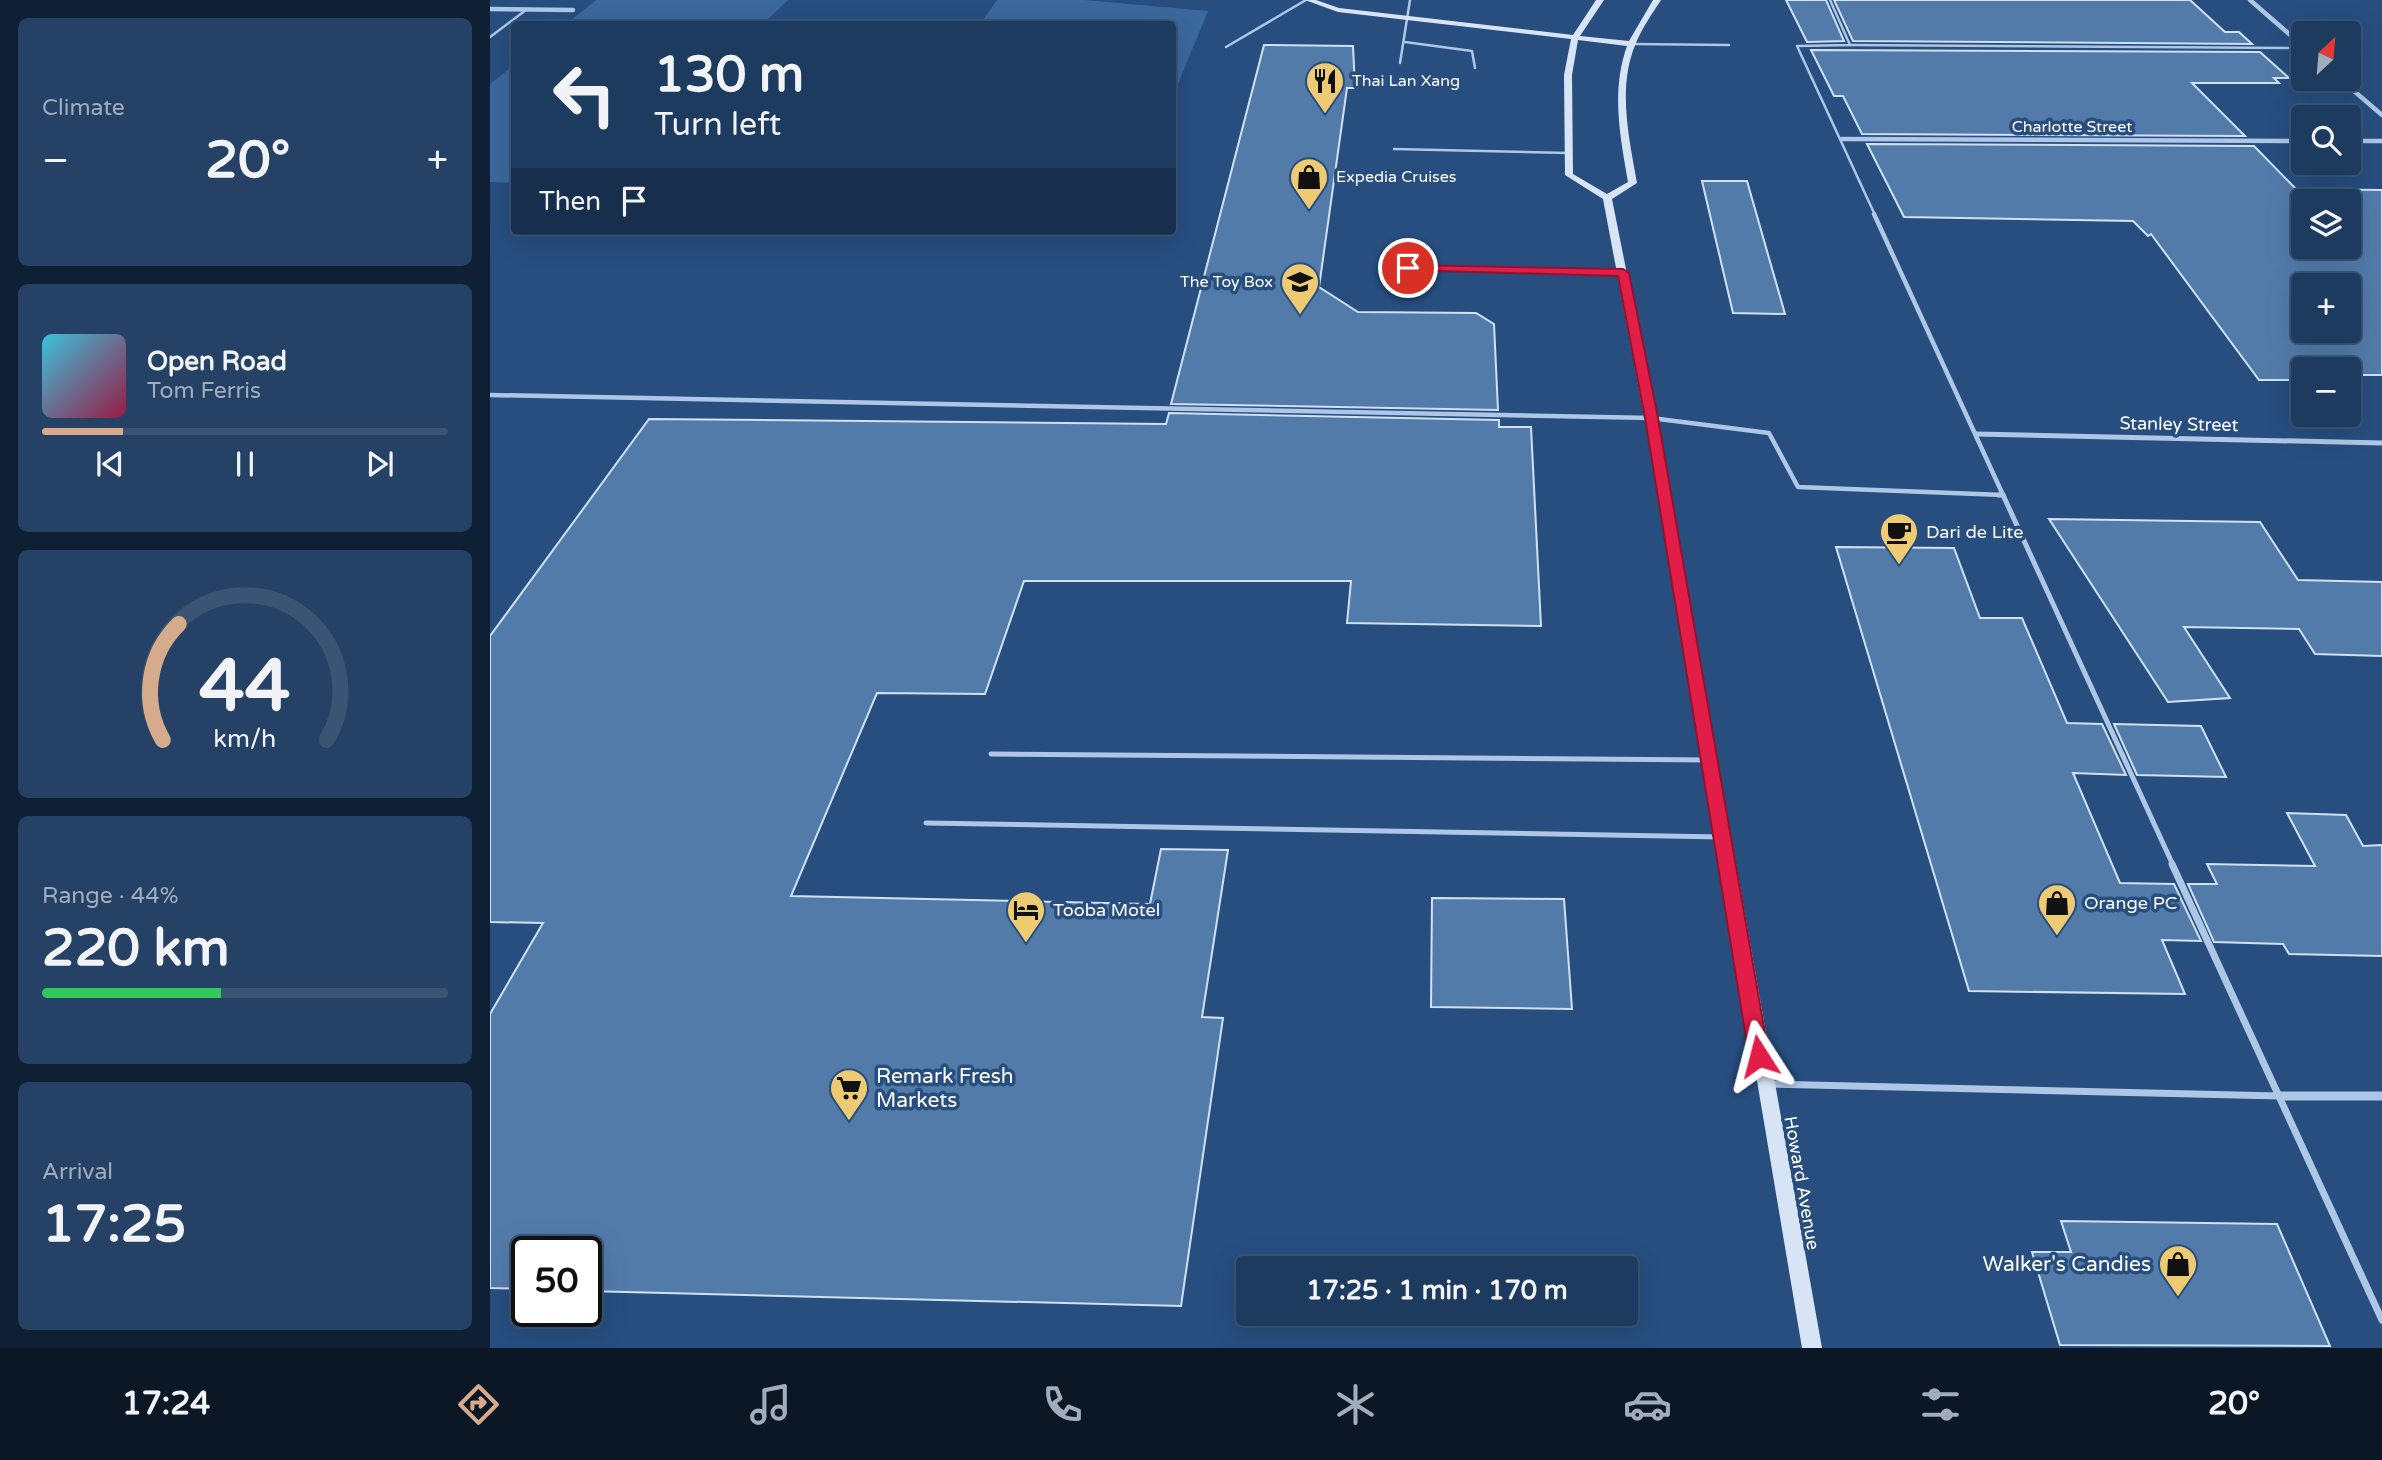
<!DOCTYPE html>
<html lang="en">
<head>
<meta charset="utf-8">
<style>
	body { margin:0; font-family:"Varela Round",sans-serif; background:#254165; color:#f1f3f6; height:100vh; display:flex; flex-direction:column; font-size:26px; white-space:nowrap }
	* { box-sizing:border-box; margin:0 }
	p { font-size:23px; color:#a0adbd }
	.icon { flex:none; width:38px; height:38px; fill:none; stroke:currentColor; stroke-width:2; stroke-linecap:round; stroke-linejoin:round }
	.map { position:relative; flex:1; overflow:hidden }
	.drawer { display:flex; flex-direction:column; gap:18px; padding:18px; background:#102034; width:490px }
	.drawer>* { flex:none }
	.top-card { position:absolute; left:21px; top:21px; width:665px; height:214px; border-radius:7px; box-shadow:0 7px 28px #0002,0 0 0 2px #3b5474; background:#1d3a5f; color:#f1f3f6; overflow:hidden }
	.needle { width:46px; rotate:26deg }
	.buttons { position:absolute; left:1801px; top:21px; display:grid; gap:14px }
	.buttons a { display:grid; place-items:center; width:70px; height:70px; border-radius:7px; background:#1d3a5f; box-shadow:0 7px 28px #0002,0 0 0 2px #3b5474; font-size:35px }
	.speed { position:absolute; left:21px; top:1236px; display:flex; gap:14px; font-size:35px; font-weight:700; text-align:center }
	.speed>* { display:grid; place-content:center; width:91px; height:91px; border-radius:50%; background:#1d3a5f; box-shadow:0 7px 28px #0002,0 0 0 2px #3b5474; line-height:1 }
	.speed .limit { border:4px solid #111; border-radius:10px; background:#fff; color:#111 }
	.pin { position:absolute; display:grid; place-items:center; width:60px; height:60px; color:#fff; margin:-30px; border:4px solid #fff; border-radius:50%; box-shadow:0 2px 7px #0007 }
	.me { position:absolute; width:77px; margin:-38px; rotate:351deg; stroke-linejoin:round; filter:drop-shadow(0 0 5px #0008) }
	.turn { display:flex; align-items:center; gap:24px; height:147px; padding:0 28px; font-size:32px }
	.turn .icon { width:91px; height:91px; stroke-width:2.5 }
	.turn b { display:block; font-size:49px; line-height:60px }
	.then { display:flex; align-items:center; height:66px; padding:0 28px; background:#0003; gap:14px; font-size:26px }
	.big { font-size:52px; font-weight:800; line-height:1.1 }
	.drawer .widget { flex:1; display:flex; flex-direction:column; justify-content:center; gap:10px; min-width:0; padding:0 24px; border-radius:10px; background:#254165 }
	.drawer .dial { align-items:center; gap:0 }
	.dial svg { height:182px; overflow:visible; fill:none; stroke:#3b5474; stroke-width:7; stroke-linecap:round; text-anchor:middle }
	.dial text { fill:#f1f3f6; stroke:none }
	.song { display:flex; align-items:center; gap:21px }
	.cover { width:84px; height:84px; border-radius:10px; background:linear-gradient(135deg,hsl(190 70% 55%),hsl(340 70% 35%)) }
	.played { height:7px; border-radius:4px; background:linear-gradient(90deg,#d6ab8b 20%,#3b5474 20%) }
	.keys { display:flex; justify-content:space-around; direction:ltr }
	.heat { display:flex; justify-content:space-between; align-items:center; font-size:38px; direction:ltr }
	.charge { height:10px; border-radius:5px; background:linear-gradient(90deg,#34c759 44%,#3b5474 0) }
	.trip { position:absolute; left:746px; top:1256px; width:402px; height:70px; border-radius:7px; background:#1d3a5f; box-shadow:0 7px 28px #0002,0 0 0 2px #3b5474; font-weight:800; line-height:70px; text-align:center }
	.tabs { display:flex; height:112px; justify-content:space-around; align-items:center; background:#0c1726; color:#a0adbd }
	.tabs .icon { width:49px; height:49px }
	.tabs .on { color:#d6ab8b }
	.tabs b { font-size:32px; color:#f1f3f6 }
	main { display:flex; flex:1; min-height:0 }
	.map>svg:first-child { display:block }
</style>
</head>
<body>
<main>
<section class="drawer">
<div class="widget"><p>Climate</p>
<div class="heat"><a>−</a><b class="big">20°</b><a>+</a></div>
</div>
<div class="widget">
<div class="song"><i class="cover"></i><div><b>Open Road</b><p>Tom Ferris</p></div></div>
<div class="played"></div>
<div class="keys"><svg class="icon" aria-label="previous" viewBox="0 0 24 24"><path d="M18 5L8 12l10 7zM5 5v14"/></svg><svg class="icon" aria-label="pause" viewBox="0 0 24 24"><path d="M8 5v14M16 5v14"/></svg><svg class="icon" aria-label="next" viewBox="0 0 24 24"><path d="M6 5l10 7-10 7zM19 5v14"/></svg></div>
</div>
<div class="widget dial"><svg viewBox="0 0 100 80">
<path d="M14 69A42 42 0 1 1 86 69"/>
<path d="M14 69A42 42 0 0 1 21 18" stroke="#d6ab8b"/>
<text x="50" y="56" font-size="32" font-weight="700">44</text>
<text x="50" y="72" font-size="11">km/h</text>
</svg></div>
<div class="widget"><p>Range · 44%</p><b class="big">220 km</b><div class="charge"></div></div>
<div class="widget"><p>Arrival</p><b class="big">17:25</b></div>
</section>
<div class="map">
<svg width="1892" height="1348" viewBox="0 0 1892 1348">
	<rect width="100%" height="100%" fill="#274e7f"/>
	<g fill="#3b689d">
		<path d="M106,0H298L273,24H76Z"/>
		<path d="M507,0H595L718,11L683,96L682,24H490Z"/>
		<path d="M24,65V183L0,182V84Z"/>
	</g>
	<g fill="#537baa" stroke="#d0e1f5" stroke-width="2" fill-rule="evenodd">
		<path d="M1296,0H1336L1354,41L1317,42Z"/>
		<path d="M1344,0H1700L1735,32H1749L1762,44L1363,41Z"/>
		<path d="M774,45L863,46L865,88H857L829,287L868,312L986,313L1004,324L1008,410L681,404Z"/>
		<path d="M1321,50L1770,52L1799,78H1784L1789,83H1702L1755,136L1372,134L1353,96H1344Z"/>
		<path d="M1377,144L1764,146L1806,189L1892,190V375H1858V369H1813V380H1769L1661,234L1658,236L1643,221L1414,217ZM1813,201H1858V247H1813ZM1813,285H1858V331H1813Z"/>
		<path d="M1212,181H1257L1295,314L1243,313Z"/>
		<path d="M679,413L1009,420V427H1041L1051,626L857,623L861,581H534L495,694L387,693L301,896L660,904L671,849L738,850L712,1017L733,1018L691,1306L96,1291V1251H37V1289L0,1288V1014L53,923L0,922V636L159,419L676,424Z"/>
		<path d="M1559,519L1770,522L1808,580L1892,582V656L1825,654L1809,629L1694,627L1740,698L1678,702Z"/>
		<path d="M1346,547L1464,548L1490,618H1532L1577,723L1612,724L1636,775L1583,773L1630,883L1684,884L1711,941L1672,940L1695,994L1479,991Z"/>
		<path d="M1624,724L1711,726L1736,777L1647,775Z"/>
		<path d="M1797,813L1856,815L1873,846L1892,845V956L1799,954L1793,944L1724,942L1698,884H1727L1717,864L1825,866Z"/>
		<path d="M942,898L1074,899L1082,1009L941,1007Z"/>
		<path d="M1571,1221L1787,1224L1840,1346L1570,1345L1542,1252H1581Z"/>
	</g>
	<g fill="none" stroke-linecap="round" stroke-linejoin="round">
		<g stroke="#aec7e6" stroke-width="2.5">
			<path d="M1340,0L1360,45L1307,46L1385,215"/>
			<path d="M0,37L36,10"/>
			<path d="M915,42L982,51L985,68"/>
			<path d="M1142,44L1239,45"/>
			<path d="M1360,45L1813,48"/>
			<path d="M736,47L816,0"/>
			<path d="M910,63L920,0"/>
			<path d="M904,149L1079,153"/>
		</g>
		<g stroke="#aec7e6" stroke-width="4.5">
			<path d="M1384,214L1514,497"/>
			<path d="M894,267L1133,273"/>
			<path d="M0,395L1161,418L1279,433L1308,487L1513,495"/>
		</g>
		<g stroke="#aec7e6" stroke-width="5">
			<path d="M1508,495H1513"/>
			<path d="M1513,495L1683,865"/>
			<path d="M501,754L1219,760"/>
			<path d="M436,823L1232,837"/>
		</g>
		<g stroke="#aec7e6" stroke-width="7">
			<path d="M1682,864L1892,1320"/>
			<path d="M1281,1084L1790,1096"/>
		</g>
		<g stroke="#aec7e6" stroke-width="4.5">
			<path d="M1760,0L1813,46"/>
			<path d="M0,9L83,10"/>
			<path d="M1850,79L1892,115"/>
			<path d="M1352,139L1813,141"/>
			<path d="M1858,141H1892"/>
		</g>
		<path stroke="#aec7e6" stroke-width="5" d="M1486,434L1892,443"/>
		<path stroke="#aec7e6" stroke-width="9" d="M1790,1096H1892"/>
		<path fill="#d7e4f5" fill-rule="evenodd" d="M815,0H826L849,8L1083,35L1106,0H1114L1090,36L1139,41L1163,0H1171C1162,14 1152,28 1146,43C1127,87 1139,137 1147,183L1122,199L1176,469L1332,1348H1312L1164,469L1113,199L1075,175L1074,75L1081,39L848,12ZM1088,40L1137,46C1121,91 1130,136 1138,182L1117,194L1083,174L1082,75Z"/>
	</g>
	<path fill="#e11d48" stroke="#92132f" stroke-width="2" d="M918,265L1133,269L1139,273L1168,418L1279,1056L1276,1063L1269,1066L1262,1063L1259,1056L1155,418L1128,276L914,270V266Z"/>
	<defs>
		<symbol id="restaurant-pin" viewBox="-11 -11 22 30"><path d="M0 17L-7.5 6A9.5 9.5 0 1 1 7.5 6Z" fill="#eeca73" stroke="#274e7f"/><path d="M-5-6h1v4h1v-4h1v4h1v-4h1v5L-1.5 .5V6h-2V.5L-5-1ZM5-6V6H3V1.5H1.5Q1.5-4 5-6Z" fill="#111"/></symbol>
		<symbol id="shop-pin" viewBox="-11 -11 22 30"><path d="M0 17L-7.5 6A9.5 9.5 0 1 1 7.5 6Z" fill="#eeca73" stroke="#274e7f"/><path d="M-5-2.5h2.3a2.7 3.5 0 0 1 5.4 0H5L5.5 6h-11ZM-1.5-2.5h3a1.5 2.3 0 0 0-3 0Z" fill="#111"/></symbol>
		<symbol id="school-pin" viewBox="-11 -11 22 30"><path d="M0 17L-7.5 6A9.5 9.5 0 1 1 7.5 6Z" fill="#eeca73" stroke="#274e7f"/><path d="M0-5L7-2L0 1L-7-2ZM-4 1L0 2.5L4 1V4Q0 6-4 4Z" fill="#111"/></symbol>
		<symbol id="cafe-pin" viewBox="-11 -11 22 30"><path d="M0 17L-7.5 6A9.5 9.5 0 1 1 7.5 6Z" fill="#eeca73" stroke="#274e7f"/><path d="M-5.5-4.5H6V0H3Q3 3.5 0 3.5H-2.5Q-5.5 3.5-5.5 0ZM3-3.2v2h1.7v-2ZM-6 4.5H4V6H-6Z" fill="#111"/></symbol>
		<symbol id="hotel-pin" viewBox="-11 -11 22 30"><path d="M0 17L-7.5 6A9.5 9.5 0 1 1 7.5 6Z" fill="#eeca73" stroke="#274e7f"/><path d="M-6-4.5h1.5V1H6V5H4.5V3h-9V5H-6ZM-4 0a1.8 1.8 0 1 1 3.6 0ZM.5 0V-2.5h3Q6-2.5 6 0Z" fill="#111"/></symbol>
		<symbol id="supermarket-pin" viewBox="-11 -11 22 30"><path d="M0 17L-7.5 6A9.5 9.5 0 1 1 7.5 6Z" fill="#eeca73" stroke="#274e7f"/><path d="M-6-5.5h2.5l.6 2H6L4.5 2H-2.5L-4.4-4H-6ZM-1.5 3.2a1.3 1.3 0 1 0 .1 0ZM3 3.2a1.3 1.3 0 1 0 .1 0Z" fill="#111"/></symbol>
	</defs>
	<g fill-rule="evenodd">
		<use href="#restaurant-pin" x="813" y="59" width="44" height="60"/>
		<use href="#shop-pin" x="797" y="155" width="44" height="60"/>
		<use href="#school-pin" x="788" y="260" width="44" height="60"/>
		<use href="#cafe-pin" x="1387" y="510" width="44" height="60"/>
		<use href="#shop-pin" x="1545" y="881" width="44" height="60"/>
		<use href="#hotel-pin" x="514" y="888" width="44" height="60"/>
		<use href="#supermarket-pin" x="337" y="1066" width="44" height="60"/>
		<use href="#shop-pin" x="1666" y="1242" width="44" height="60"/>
	</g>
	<g text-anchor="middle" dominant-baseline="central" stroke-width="7" stroke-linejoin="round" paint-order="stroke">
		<g font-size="16" fill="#fff" stroke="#274e7f" text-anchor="start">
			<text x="862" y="81">Thai Lan Xang</text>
			<text x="846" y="177">Expedia Cruises</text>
			<text x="783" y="282" text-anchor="end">The Toy Box</text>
		</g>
		<g font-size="16" fill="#fff" stroke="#274e7f">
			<text x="1582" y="127">Charlotte Street</text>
		</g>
		<g font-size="18" fill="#fff" stroke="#274e7f">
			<text transform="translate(1689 424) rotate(1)">Stanley Street</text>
			<text transform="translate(1312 1183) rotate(80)">Howard Avenue</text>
		</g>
		<g font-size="18" fill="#fff" stroke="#274e7f" text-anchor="start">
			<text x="1436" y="532">Dari de Lite</text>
			<text x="1594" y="903">Orange PC</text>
			<text x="563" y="910">Tooba Motel</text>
		</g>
		<g font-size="21" fill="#fff" stroke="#274e7f" text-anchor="start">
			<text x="386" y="1076">Remark Fresh<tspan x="386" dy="24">Markets</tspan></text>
			<text x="1661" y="1264" text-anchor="end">Walker's Candies</text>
		</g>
	</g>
</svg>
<div class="buttons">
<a><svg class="needle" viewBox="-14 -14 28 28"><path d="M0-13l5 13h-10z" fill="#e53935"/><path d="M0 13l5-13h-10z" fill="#a0adbd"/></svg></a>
<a><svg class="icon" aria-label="search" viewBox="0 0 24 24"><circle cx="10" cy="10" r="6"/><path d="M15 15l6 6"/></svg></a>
<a><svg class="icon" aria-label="layers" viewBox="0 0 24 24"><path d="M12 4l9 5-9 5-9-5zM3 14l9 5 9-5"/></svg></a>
<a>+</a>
<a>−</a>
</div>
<div class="speed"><div class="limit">50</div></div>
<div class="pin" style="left:918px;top:268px;background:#d93025"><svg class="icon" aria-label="arrive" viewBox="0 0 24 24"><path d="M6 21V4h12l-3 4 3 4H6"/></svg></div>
<svg class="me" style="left:1269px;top:1056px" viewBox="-20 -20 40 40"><path d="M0-17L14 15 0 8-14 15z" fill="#e11d48" stroke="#fff" stroke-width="4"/></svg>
<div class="trip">17:25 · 1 min · 170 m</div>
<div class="top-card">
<div class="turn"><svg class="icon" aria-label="left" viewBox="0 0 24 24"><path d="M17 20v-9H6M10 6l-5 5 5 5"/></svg><div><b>130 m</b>Turn left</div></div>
<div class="then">Then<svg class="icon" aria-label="arrive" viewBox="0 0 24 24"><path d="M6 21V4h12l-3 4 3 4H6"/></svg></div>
</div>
</div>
</main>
<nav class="tabs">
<b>17:24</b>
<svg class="icon on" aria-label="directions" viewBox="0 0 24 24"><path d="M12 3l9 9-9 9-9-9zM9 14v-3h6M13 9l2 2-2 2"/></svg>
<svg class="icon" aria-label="music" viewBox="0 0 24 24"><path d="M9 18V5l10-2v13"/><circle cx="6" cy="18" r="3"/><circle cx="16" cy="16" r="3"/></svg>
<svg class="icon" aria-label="phone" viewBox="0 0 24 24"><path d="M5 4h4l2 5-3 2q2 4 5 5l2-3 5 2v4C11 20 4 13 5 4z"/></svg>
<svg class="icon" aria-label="climate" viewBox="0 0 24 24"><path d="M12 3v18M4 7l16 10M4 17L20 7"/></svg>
<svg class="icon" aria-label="car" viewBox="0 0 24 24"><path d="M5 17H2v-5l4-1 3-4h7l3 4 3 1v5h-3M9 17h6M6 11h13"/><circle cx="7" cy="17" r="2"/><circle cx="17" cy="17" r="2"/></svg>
<svg class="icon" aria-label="filters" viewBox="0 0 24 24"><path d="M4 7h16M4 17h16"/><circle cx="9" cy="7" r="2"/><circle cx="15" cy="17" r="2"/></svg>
<b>20°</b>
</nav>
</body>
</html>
